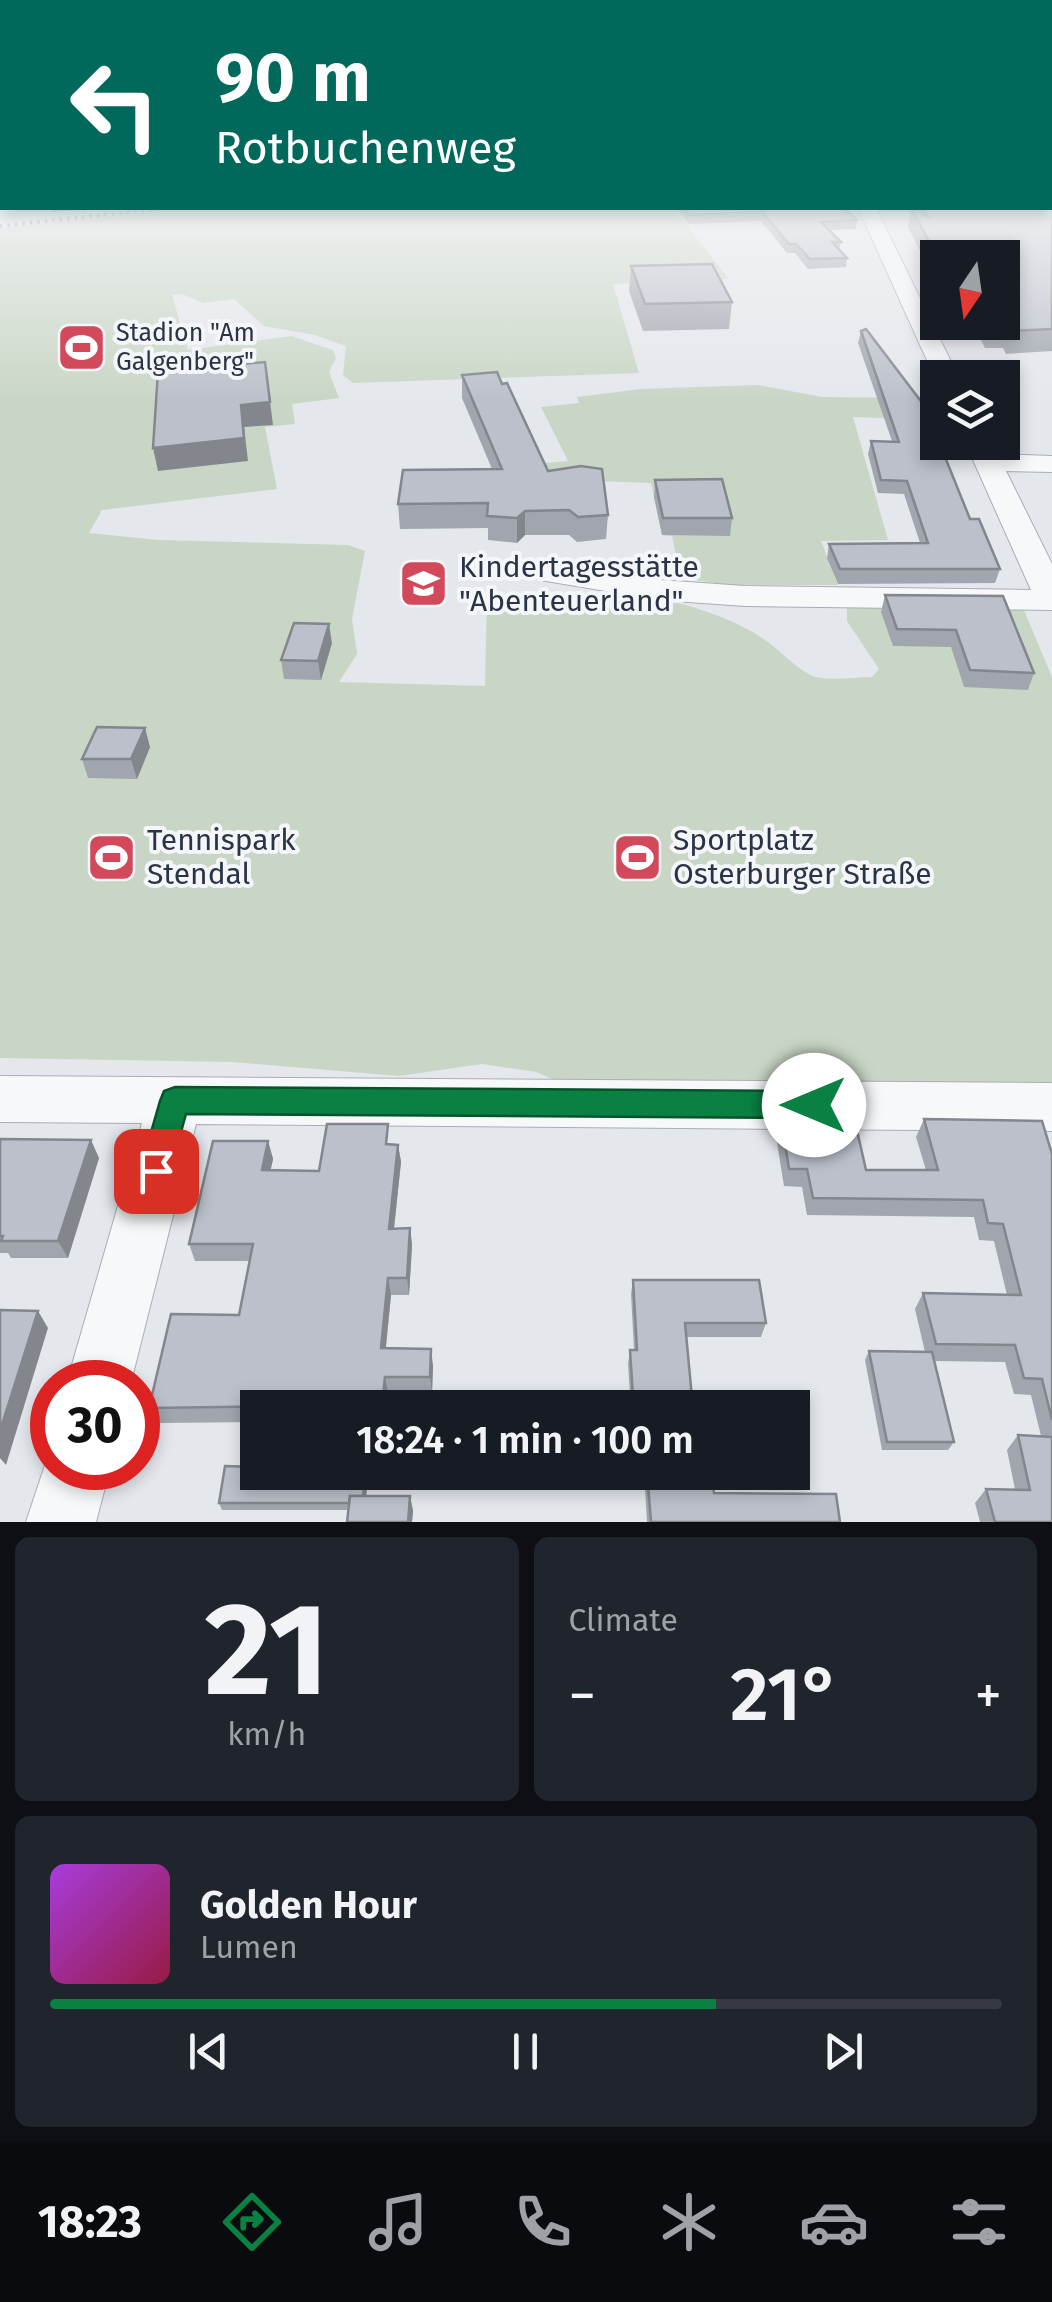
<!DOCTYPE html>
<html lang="en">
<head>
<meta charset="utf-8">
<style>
	body { margin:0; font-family:"Fira Sans",sans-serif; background:#20242c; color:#f1f3f6; height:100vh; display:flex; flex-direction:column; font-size:38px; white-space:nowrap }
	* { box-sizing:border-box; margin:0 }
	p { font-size:32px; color:#9ea1a6 }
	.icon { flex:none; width:55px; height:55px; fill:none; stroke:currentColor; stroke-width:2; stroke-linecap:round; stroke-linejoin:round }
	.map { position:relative; height:1522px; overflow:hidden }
	.drawer { display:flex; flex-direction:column; gap:15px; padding:15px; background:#0d0f14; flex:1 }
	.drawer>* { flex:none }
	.guide { position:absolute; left:0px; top:0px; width:1052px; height:210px; box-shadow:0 5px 15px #0003; background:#00695c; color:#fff; overflow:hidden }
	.needle { width:65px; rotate:193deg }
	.fabs { position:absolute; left:920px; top:240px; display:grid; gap:20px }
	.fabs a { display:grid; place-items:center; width:100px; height:100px; border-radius:0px; background:#171b24; box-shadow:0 5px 15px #0003; font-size:50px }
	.speed { position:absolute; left:30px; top:1360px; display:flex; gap:20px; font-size:50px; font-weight:700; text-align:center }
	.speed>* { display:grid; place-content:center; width:130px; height:130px; border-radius:50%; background:#171b24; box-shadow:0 5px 15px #0003; line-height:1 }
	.speed .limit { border:15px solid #d22; background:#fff; color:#111 }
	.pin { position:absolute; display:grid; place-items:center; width:85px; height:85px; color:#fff; margin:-42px; border-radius:20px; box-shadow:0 5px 15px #0006 }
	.me { position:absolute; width:110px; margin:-55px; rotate:270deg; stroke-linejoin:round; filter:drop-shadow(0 0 8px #0008) }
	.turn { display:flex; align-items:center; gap:35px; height:210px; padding:0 50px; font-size:45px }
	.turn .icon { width:130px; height:130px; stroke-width:2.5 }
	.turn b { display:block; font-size:70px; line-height:85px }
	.big { font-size:75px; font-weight:600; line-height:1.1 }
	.drawer .widget { flex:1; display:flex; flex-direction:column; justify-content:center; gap:15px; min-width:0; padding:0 35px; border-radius:15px; background:#20242c }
	.drawer .dial { align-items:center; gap:0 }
	.dial b { font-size:130px; line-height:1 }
	.song { display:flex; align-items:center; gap:30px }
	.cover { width:120px; height:120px; border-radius:15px; background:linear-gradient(135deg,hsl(280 70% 55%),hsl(340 70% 35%)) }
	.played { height:10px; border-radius:5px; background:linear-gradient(90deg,#0b8043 70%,#363941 70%) }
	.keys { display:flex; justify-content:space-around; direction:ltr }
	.heat { display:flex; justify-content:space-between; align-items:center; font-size:55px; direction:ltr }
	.drawer .tiles { flex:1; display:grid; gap:15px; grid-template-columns:1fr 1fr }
	.widget:last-child { grid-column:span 2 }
	.trip { position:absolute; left:240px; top:1390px; width:570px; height:100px; border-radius:0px; background:#171b24; box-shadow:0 5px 15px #0003; font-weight:600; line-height:100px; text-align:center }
	.tab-bar { display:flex; height:160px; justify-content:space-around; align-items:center; background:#090b0e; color:#9ea1a6 }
	.tab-bar .icon { width:70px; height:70px }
	.tab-bar .active { color:#0b8043 }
	.tab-bar b { font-size:45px; color:#f1f3f6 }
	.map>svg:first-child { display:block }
</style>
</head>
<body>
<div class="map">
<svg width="1052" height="1522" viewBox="0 0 1052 1522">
	<rect width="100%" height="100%" fill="#e4e7ec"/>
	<g fill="#c9d6c5">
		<path d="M192,208H673L729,279L613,284L639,373L353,383L343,375L346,346L315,335L264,326L234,299L203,303L182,294L172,295L188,350L291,336L333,350L336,358L329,372L339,398L292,404L295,424L265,427L277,489L102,510L89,533L159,540L348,545L365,551L352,619L357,654L339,682L485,686L487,596L553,595L563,607L621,609L631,595C671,598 732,616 765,640C780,650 799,672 816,677C833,681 855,677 872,677L879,669L847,621V605L1023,608L1052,677V1088L562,1083L536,1072L482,1064L399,1076L233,1062L0,1058V228Z"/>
		<path d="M758,385L822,397L930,398L937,420L853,417L888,540L821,541L838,585H729L648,573L679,570L672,536L662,535L651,483L541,479L534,464L568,461L541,407L579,403L577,397L640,389Z"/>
	</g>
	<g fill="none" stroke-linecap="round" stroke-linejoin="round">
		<defs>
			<g id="minor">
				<path d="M858,208H876L959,378H938V382L935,378Z"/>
				<path d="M965,442H992L998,454L1052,456V472L1006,471L1052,564V610L745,606L660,600L546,581L535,578L530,571L535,564L546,561L660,580L745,586L1031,590Z"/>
				<path d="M0,1076L1052,1083V1131L196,1124L131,1382H67L142,1123L0,1122Z"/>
				<path d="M52,1444V1468H110L96,1522H26Z"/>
			</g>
		</defs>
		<use href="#minor" stroke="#a9aeb7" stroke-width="2"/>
		<use href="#minor" fill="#f7f8fa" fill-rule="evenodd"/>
		<path stroke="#7d8696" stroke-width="4" stroke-dasharray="2.5 5" stroke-linecap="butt" d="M0,226L167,208"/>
	</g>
	<g fill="#a1a5ae">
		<path d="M1052,189V351L1006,354L1003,348H985L975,329L968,322H1002L938,258V287L908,227L910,214L907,208H1050Z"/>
		<path d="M676,208H844L857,220L856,229L829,230L841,242L839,250L847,258L846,267L808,269L795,253H787L761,221L689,224Z"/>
		<path d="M631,266L732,302L729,329L643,331L629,291Z"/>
		<path d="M861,331L1000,569L995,583L838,584L827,558L829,544L920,543L904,494L878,493L868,454L871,441H892L858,343Z"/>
		<path d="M462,375L548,471L608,515L606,539L577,542L569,535H525L517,543L488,540V528L400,529L398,504L492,469L462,398Z"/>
		<path d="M655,480L732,518L730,536L662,535L654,497Z"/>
		<path d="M885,595L1003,596L1034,673L1028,690L964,687L951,647L893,646L881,612Z"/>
		<path d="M332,643L321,680L284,679L281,660Z"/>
		<path d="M150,747L137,779L88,778L82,759Z"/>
		<path d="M924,1119L1052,1154V1522H980L975,1503L986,1489H1015L1007,1450L1018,1435L1041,1436L1031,1395L1014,1394L1005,1362L934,1361L954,1442L948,1450H882L865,1360L869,1351L925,1352L915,1309L923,1293L1007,1295L994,1241L979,1240L974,1217L807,1215L802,1187L784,1186L777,1143L782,1125L866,1170H926L916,1137Z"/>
		<path d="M0,1139L99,1158L68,1258H11L8,1253H0Z"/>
		<path d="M268,1141L273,1159L270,1170L319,1171L390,1144L398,1145L401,1162L394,1229L410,1228L412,1245L409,1295H391L386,1348L433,1365L432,1393L388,1392L387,1408H258V1422L158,1423L149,1408L239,1315L250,1261H195L189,1244Z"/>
		<path d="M633,1280L766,1323L761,1337H687L693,1408H631L628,1364L630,1350H634L631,1294Z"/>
		<path d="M644,1472H712L714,1493L840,1522H647Z"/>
		<path d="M368,1476L366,1496H410L413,1511L412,1522H347L348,1510H222L219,1503Z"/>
	</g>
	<g fill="#83868d">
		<path d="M51,208H98L52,212Z"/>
		<path d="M265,362L273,425L244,427L248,461L158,471L153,448Z"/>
		<path d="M525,511V535L517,543V518Z"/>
		<path d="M329,624L332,643L321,680L318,661Z"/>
		<path d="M145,728L150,747L137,779L131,759Z"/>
		<path d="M91,1140L99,1158L68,1258L58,1241Z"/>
		<path d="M268,1141L273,1159L267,1188L262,1170Z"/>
		<path d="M398,1145L401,1162L392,1246L389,1229Z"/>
		<path d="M410,1228L412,1245L409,1295L407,1278Z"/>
		<path d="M388,1278L391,1295L384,1364L381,1348Z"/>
		<path d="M38,1311L48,1328L6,1465L0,1458V1431Z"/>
		<path d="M431,1349L433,1365L432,1393L430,1377Z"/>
		<path d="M385,1377L388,1392L387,1408H383Z"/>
		<path d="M366,1472H367L368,1476L365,1510L363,1503Z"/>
		<path d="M410,1496L413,1511L412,1522H408Z"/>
	</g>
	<g fill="#bbc0ca" stroke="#83868d" stroke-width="2.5">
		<path d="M1050,189H1052V329L1013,331L1009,326H991L989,322H1002V258H938L911,208L927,216L922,208H1050Z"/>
		<path d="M684,208H844L857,220L821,222L841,242H832L847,258L810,259L796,244H789L762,212L689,215Z"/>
		<path d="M712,264L732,302L645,304L631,266Z"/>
		<path d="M866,329L923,404L938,439V442H939L970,519H979L1000,569H840L829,544L928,543L907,481L881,480L871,441L899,442L861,331Z"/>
		<path d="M265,362L270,402L241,405L244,438L153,448L158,371Z"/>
		<path d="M497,372L502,384L507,383L548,471L581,466L602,469L608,515L578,517L569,510L525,511L517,518L487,516L488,503L398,504L403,470L502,469L462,375Z"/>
		<path d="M722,479L732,518H663L655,480Z"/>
		<path d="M885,595L1003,596L1034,673L970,670L956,630L897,629Z"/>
		<path d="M294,623L329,624L318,661L281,660Z"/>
		<path d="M97,727L145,728L131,759H82Z"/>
		<path d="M924,1119L1042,1121L1052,1154V1420L1042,1379L1024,1378L1015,1345L936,1344L923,1293L1021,1295L1003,1224L988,1223L983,1200L813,1198L807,1169H789L782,1125L856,1126L866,1170H938Z"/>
		<path d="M327,1124H388L386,1144L398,1145L389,1229L410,1228L407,1278H388L381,1348L431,1349L430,1377H385L382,1405L149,1408L171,1314L239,1315L253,1244H189L213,1141H268L262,1170L319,1171Z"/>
		<path d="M0,1139L91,1140L58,1241H1L3,1236H0Z"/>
		<path d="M633,1280H759L766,1323H685L693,1408H643L642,1396H633L630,1350H637Z"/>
		<path d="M0,1310L38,1311L0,1431Z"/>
		<path d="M869,1351L932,1352L954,1442H887Z"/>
		<path d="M1018,1435L1052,1437V1522H995L986,1489L1030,1490Z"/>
		<path d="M225,1466L258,1467V1472H366L363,1496H350L349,1503H219Z"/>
		<path d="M647,1472H712L714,1493L836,1494L840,1522H651Z"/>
		<path d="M350,1496H410L408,1522H347Z"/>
	</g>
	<linearGradient id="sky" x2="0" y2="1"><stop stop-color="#8bb4dd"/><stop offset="0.47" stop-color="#f3f4f6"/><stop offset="1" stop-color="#f3f4f6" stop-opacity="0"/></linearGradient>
	<rect width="1052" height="402" fill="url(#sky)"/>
	<path fill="#0b8043" stroke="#07532c" stroke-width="2.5" d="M175,1087L814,1091L825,1095L830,1105L825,1114L814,1118L186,1114L167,1182L156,1186L144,1182L140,1171L160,1101L164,1091Z"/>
	<defs>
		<symbol id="stadium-square" viewBox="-11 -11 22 22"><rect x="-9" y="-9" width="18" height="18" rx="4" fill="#d1495b" stroke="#f4f6f9"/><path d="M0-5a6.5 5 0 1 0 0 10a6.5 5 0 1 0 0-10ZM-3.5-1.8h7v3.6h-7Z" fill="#fff"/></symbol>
		<symbol id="school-square" viewBox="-11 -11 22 22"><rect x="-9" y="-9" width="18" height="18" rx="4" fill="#d1495b" stroke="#f4f6f9"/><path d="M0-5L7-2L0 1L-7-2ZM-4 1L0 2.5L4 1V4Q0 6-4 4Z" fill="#fff"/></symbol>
	</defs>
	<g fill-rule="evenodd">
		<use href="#stadium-square" x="54" y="320" width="55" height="55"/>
		<use href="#school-square" x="396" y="556" width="55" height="55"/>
		<use href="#stadium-square" x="84" y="830" width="55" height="55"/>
		<use href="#stadium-square" x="610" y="830" width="55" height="55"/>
	</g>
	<g text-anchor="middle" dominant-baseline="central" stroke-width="8" stroke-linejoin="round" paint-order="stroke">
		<g font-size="25" fill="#2b3445" stroke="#f4f6f9" text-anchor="start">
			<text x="116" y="333">Stadion "Am<tspan x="116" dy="29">Galgenberg"</tspan></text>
		</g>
		<g font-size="30" fill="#2b3445" stroke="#f4f6f9" text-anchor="start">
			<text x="459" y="567">Kindertagesstätte<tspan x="459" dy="34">"Abenteuerland"</tspan></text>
			<text x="147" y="840">Tennispark<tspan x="147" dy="34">Stendal</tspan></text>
			<text x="673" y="840">Sportplatz<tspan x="673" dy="34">Osterburger Straße</tspan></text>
		</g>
	</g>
</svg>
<div class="fabs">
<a><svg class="needle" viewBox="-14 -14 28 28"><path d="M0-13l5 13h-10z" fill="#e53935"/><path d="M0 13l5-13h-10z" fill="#9ea1a6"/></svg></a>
<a><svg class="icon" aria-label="layers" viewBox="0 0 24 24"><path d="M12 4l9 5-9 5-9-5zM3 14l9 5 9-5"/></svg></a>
</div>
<div class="speed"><div class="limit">30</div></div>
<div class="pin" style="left:156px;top:1171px;background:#d93025"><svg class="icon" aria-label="arrive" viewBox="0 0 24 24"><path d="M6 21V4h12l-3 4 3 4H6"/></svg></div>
<svg class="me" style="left:814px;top:1105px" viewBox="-20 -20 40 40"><circle r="19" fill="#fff"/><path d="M0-13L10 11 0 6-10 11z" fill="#0b8043"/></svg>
<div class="trip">18:24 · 1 min · 100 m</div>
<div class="guide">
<div class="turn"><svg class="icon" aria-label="left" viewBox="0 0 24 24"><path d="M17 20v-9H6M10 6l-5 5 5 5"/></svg><div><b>90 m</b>Rotbuchenweg</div></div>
</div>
</div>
<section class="drawer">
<div class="tiles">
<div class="widget dial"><b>21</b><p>km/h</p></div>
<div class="widget"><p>Climate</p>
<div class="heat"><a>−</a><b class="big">21°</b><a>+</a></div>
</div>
<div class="widget">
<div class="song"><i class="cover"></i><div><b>Golden Hour</b><p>Lumen</p></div></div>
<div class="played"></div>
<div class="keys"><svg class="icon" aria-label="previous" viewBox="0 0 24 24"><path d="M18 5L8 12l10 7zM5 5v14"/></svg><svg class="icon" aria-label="pause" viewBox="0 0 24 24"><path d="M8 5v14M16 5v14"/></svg><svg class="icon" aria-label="next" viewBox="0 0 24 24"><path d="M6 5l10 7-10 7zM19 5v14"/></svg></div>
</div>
</div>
</section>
<nav class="tab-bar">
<b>18:23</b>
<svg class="icon active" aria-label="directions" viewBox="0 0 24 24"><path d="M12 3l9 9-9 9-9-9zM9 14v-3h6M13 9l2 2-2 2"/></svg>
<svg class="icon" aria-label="music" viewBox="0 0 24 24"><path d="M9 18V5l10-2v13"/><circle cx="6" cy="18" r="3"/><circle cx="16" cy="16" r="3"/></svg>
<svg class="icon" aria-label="phone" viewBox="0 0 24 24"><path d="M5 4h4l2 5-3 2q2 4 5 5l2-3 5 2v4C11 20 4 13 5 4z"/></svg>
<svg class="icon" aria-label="climate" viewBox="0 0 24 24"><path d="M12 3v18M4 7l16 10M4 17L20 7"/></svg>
<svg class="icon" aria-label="car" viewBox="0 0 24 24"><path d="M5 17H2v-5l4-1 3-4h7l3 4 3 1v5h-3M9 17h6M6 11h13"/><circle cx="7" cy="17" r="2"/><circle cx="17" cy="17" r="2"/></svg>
<svg class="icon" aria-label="filters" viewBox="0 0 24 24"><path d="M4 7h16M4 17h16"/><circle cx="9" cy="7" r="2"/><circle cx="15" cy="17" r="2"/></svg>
</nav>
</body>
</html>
